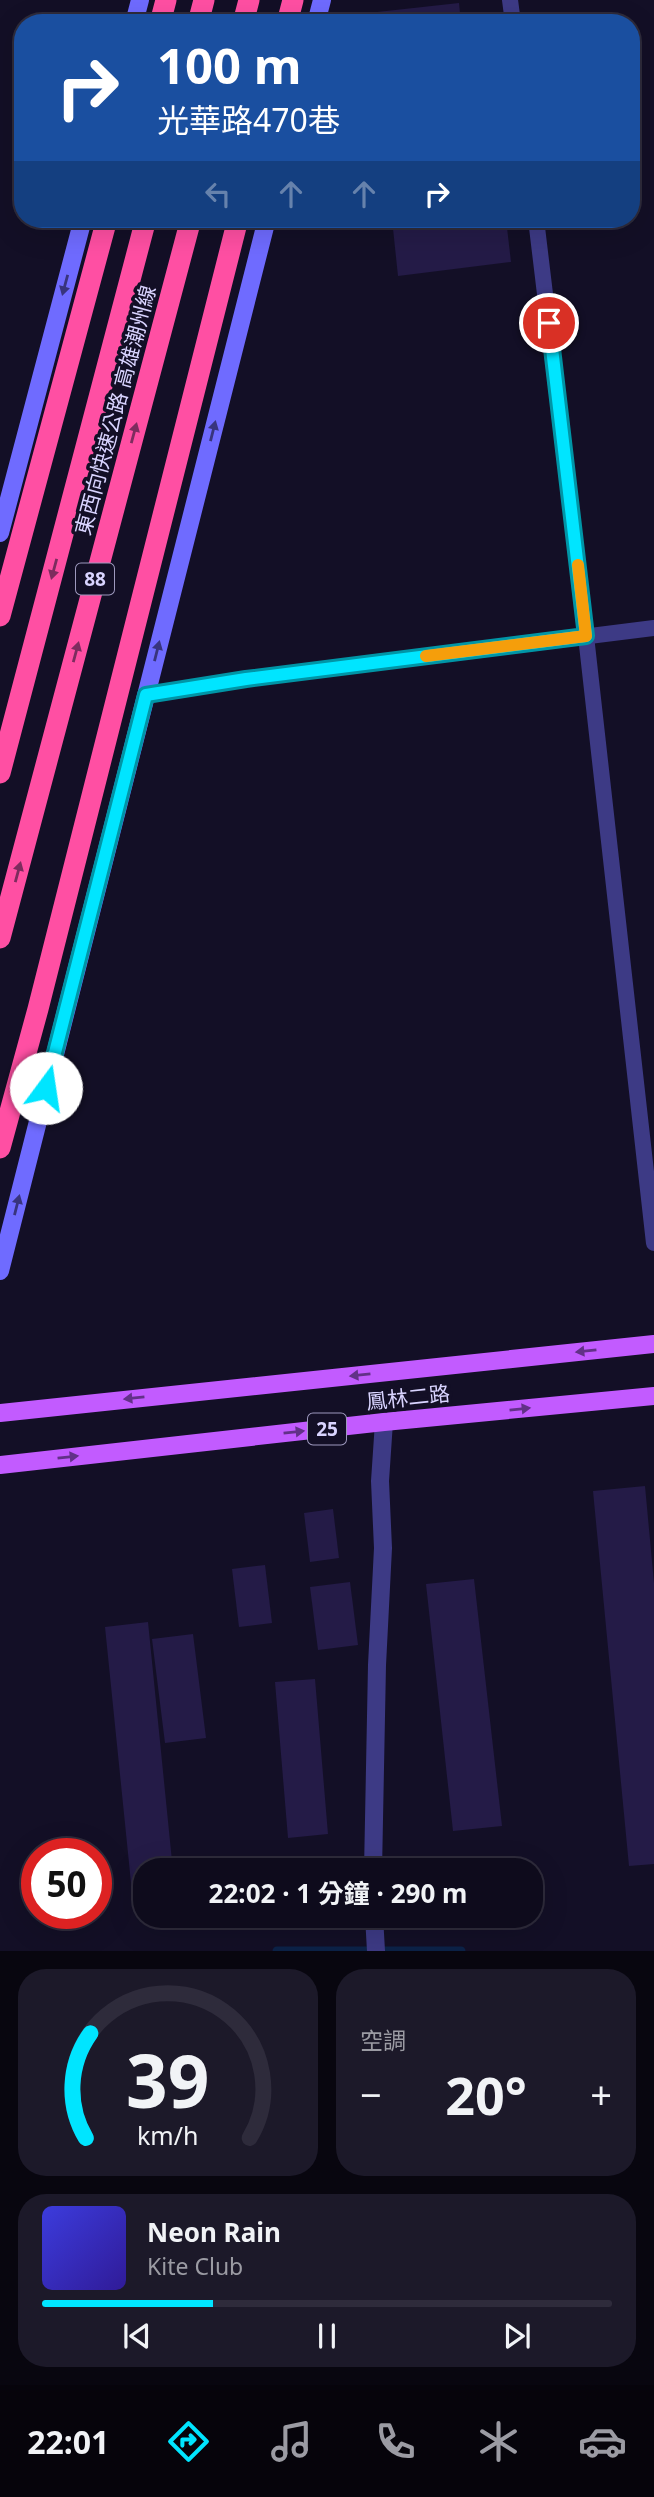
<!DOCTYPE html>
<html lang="zh-TW">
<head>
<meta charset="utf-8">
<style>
	body { margin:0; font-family:"Noto Sans","Noto Sans TC",sans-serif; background:#1c1929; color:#f1f3f6; height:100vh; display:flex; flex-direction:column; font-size:26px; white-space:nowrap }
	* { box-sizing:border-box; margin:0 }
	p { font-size:23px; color:#9b9ba3 }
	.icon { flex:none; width:38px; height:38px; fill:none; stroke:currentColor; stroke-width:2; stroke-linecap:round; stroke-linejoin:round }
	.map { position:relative; height:1951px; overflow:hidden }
	.drawer { display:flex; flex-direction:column; gap:18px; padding:18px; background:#08060f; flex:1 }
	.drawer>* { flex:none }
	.hud { position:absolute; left:14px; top:14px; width:626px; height:214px; border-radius:28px; box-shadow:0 7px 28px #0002,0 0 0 2px #2e2b3b; background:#1a4fa0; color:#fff; overflow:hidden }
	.speed { position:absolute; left:21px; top:1838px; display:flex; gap:14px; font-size:35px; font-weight:700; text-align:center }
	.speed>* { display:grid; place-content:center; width:91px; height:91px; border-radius:50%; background:#0e0b1c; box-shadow:0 7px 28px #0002,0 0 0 2px #2e2b3b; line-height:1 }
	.speed .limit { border:10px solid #d22; background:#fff; color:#111 }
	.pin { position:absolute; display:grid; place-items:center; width:60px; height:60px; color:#fff; margin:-30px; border:4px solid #fff; border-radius:50%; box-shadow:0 2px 7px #0007 }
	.me { position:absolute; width:77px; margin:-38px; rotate:14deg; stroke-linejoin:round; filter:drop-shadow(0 0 5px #0008) }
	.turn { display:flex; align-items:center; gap:24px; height:147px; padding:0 28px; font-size:32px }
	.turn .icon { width:91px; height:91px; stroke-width:2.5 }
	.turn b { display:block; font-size:49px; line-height:60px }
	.lanes { display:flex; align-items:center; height:66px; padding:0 28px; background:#0003; justify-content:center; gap:35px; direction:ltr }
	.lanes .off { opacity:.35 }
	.big { font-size:52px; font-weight:700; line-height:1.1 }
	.drawer .tile { flex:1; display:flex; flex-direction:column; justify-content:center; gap:10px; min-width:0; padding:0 24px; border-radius:28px; background:#1c1929 }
	.drawer .dial { align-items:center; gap:0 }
	.dial svg { height:182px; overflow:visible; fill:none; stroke:#2e2b3b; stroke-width:7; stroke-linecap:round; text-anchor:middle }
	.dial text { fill:#f1f3f6; stroke:none }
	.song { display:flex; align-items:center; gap:21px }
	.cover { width:84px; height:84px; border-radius:10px; background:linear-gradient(135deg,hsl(240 70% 55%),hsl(250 70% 35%)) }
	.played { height:7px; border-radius:4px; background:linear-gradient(90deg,#00e5ff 30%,#2e2b3b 30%) }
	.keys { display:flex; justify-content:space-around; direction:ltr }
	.heat { display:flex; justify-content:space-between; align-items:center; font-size:38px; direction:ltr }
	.drawer .tiles { flex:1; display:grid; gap:18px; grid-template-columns:1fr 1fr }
	.tile:last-child { grid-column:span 2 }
	.trip { position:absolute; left:133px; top:1858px; width:410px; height:70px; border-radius:28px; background:#0e0b1c; box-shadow:0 7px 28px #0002,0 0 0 2px #2e2b3b; font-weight:700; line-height:70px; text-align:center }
	.menu { display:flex; height:112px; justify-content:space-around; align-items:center; background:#06040b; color:#9b9ba3 }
	.menu .icon { width:49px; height:49px }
	.menu .active { color:#00e5ff }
	.menu b { font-size:32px; color:#f1f3f6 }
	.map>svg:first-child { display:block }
</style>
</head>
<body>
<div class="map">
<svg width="654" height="1951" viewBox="0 0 654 1951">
	<rect width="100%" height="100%" fill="#130f26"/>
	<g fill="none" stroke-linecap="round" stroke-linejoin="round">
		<path stroke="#0c2248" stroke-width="9" d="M277,1951H461"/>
	</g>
	<g fill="#241b47">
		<path d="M459,3L461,23H369L368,13Z"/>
		<path d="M392,219H506L511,262L398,276Z"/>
		<path d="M645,1486L654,1583V1864L629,1866L593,1491Z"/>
		<path d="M333,1509L339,1558L310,1562L304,1513Z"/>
		<path d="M265,1565L272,1623L239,1627L232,1569Z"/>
		<path d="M474,1579L502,1826L453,1831L426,1584Z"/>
		<path d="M350,1582L358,1645L318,1650L310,1587Z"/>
		<path d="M148,1622L173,1871H145V1911L134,1912L105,1627Z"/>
		<path d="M193,1634L206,1738L165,1743L152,1639Z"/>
		<path d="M315,1679L328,1834L288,1838L275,1682Z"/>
	</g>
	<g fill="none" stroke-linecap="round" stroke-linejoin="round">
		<g stroke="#3d3a85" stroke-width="16">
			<path d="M510,0L513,23"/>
			<path d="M536,219L586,636L654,1243"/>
			<path d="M146,695L246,679L654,628"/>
		</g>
		<g stroke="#3d3a85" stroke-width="18">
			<path d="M373,1871L377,1665L383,1548L380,1481L384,1422"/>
			<path d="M374,1916L376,1951"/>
		</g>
		<g stroke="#6f6bff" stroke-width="18">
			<path d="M134,23L140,0"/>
			<path d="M316,23L322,0"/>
			<path d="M0,533L83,219"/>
			<path d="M0,1271L267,219"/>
		</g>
		<g stroke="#c25bff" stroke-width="18">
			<path d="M0,1413L654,1344"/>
			<path d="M0,1465L384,1422L654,1396"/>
		</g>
		<g stroke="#ff4fa3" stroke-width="21">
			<path d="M160,23L166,0"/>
			<path d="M198,23L204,0"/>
			<path d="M243,23L249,0"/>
			<path d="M287,23L293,0"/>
			<path d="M0,616L107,219"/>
			<path d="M0,773L146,219"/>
			<path d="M0,938L191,219"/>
			<path d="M0,1148L38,1009L238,219"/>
		</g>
	</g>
	<defs><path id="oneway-solid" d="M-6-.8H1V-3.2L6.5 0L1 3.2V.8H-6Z" transform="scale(1.75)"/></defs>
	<g fill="#38347d">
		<use href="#oneway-solid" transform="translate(65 285) rotate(105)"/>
		<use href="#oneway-solid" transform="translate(213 431) rotate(-76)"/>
		<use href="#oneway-solid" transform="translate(157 651) rotate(-76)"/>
		<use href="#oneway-solid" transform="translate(17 1205) rotate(-76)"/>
	</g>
	<g fill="#7d2c5e">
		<use href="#oneway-solid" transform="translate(134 433) rotate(-75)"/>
		<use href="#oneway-solid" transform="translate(54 569) rotate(105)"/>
		<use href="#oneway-solid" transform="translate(76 652) rotate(-75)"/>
		<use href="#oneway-solid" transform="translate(18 872) rotate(-75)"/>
	</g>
	<g fill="#623188">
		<use href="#oneway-solid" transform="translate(586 1351) rotate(174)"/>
		<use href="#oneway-solid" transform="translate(360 1375) rotate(174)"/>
		<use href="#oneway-solid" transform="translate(134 1398) rotate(174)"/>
		<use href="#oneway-solid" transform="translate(520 1409) rotate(-6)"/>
		<use href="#oneway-solid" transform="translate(294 1432) rotate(-6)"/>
		<use href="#oneway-solid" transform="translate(68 1457) rotate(-6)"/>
	</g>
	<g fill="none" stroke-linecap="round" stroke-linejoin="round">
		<defs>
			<path id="route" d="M46,1088L146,695L246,679L586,636L549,323"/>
		</defs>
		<use href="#route" stroke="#0095a6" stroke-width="18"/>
		<use href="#route" stroke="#00e5ff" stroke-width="12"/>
		<path stroke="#f59e0b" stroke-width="12" d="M426,656L586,636L578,565"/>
	</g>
	<g text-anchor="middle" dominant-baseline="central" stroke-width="7" stroke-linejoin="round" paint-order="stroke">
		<g fill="#130f26" stroke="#9e99be" stroke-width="2">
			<rect x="76" y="563.5" width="38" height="31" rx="5"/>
			<rect x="308" y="1413.5" width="38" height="31" rx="5"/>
		</g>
		<g font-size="19" font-weight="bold" fill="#d9d4ff">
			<text x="95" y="579">88</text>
			<text x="327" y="1429">25</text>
		</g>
		<g font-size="21" fill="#d9d4ff" stroke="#130f26">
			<text transform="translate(115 410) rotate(-75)">東西向快速公路 高雄潮州線</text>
			<text transform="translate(408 1397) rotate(-6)">鳳林二路</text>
		</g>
	</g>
</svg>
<div class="speed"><div class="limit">50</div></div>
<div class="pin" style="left:549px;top:323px;background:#d93025"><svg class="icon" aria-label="arrive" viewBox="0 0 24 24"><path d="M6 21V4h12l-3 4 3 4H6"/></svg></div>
<svg class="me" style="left:46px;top:1088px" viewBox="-20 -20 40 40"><circle r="19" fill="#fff"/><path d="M0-13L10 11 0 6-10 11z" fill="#00e5ff"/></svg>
<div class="trip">22:02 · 1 分鐘 · 290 m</div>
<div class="hud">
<div class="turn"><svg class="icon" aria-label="right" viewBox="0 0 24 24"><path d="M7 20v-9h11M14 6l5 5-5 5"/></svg><div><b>100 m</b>光華路470巷</div></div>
<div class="lanes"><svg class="icon off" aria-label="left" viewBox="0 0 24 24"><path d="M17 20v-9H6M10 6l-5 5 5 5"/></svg><svg class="icon off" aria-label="ahead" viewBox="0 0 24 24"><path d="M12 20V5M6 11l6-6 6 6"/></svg><svg class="icon off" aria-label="ahead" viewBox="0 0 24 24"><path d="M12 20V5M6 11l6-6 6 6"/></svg><svg class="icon" aria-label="right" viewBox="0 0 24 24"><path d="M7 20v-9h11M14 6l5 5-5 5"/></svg></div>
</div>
</div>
<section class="drawer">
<div class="tiles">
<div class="tile dial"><svg viewBox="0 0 100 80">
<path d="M14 69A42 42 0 1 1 86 69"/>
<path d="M14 69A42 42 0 0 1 16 23" stroke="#00e5ff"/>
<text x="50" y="56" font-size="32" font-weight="700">39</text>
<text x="50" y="72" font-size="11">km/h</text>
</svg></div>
<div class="tile"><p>空調</p>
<div class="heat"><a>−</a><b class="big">20°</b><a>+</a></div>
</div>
<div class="tile">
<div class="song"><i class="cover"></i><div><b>Neon Rain</b><p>Kite Club</p></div></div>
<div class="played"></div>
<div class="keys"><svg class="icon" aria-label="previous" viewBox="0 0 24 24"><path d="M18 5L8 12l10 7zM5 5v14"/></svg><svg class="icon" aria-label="pause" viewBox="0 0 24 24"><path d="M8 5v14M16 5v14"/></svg><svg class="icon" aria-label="next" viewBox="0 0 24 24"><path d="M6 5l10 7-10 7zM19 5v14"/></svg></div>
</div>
</div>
</section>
<nav class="menu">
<b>22:01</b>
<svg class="icon active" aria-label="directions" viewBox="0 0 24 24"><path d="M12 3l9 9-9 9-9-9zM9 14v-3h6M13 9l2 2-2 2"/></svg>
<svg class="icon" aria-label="music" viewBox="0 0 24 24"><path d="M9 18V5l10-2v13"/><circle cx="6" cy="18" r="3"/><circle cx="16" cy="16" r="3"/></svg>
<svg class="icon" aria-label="phone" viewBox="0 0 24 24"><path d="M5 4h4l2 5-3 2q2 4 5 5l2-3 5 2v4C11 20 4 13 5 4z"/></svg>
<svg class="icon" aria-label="climate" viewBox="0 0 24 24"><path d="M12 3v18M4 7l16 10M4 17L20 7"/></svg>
<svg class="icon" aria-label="car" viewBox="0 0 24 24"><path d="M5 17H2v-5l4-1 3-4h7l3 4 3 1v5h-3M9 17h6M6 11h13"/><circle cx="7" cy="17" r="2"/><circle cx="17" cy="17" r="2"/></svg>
</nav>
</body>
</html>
